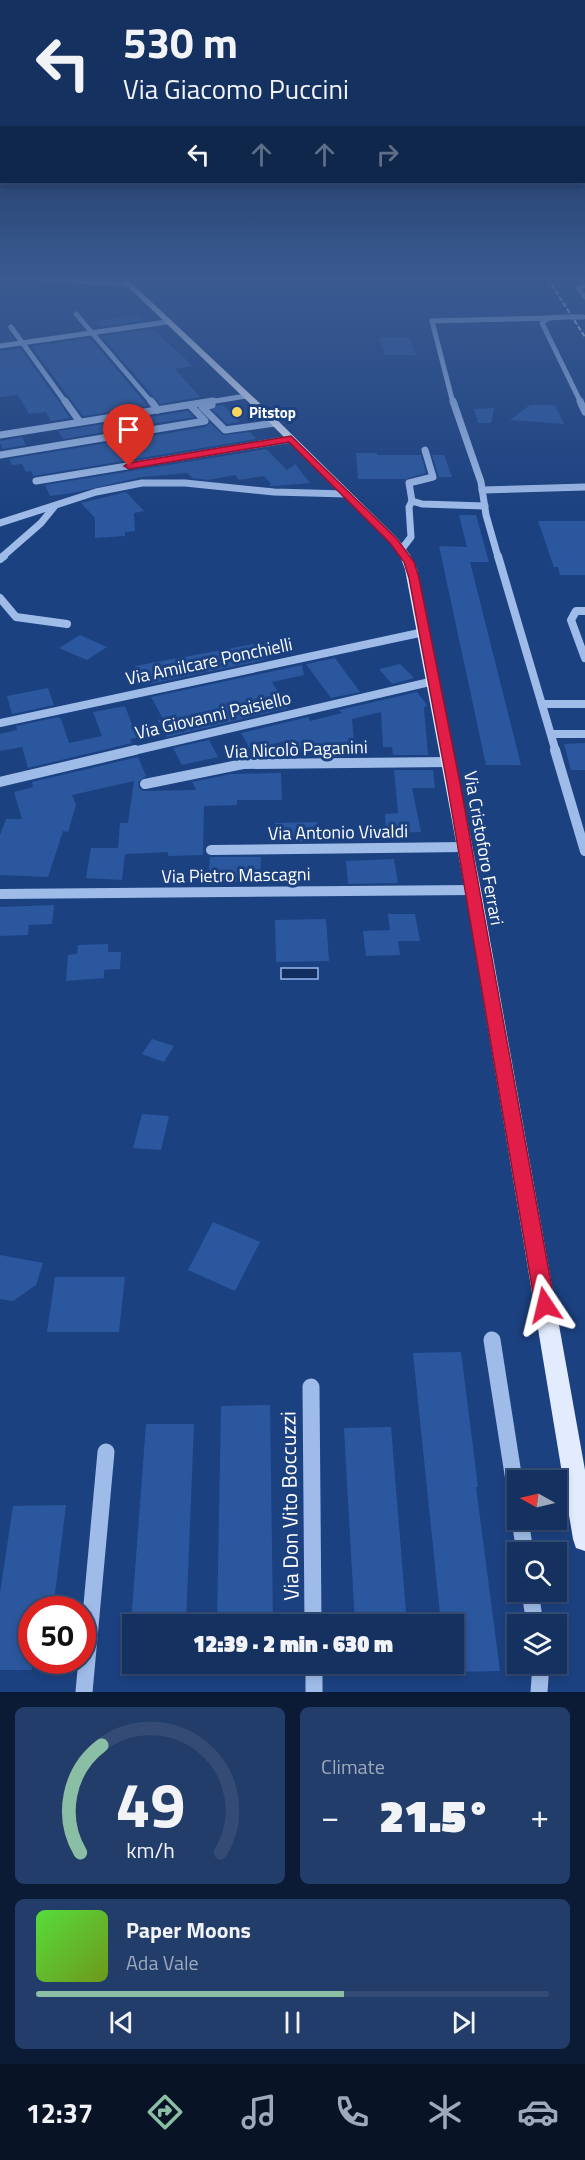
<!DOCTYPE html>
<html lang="en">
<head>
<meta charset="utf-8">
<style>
	body { margin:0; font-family:"Titillium Web",sans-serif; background:#223d69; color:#f1f3f6; height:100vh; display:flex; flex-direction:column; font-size:22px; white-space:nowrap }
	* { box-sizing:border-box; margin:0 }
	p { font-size:20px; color:#9da9bd }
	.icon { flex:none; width:33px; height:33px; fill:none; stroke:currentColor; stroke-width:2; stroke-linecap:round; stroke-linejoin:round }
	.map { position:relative; height:1692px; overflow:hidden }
	.sheet { display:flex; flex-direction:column; gap:15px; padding:15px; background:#0c1b35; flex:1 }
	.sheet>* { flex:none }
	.hud { position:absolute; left:0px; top:0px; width:585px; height:183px; box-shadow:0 3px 9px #0003,0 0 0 2px #344c75; background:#153160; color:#f1f3f6; overflow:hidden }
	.needle { width:39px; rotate:278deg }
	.fabs { position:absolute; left:507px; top:1470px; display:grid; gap:12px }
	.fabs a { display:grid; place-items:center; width:60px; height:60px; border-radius:0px; background:#153160; box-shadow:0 3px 9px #0003,0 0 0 2px #344c75; font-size:30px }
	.speed { position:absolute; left:18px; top:1596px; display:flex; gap:12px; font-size:30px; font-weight:700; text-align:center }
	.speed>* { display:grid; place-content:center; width:78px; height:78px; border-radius:50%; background:#153160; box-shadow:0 3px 9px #0003,0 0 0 2px #344c75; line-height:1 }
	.speed .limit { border:9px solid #d22; background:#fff; color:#111 }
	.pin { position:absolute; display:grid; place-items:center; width:51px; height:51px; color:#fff; margin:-62px -26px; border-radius:50% 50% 50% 0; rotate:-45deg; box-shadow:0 0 6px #0007 }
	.pin .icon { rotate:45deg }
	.me { position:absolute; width:66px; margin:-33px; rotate:350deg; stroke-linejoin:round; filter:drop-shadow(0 0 4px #0008) }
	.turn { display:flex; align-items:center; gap:21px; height:126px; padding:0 24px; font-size:27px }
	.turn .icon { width:78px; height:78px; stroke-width:2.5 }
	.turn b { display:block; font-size:42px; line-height:51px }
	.lanes { display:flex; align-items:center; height:57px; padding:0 24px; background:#0003; justify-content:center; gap:30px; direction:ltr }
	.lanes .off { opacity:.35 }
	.big { font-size:45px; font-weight:800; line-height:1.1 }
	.sheet .card { flex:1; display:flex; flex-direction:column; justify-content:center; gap:9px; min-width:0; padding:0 21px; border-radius:9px; background:#223d69 }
	.sheet .dial { align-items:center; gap:0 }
	.dial svg { height:156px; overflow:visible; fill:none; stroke:#344c75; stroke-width:7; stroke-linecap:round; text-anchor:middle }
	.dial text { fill:#f1f3f6; stroke:none }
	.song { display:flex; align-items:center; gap:18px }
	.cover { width:72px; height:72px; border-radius:9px; background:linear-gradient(135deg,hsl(110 70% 55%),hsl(80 70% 35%)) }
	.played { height:6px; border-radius:3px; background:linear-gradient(90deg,#8abfa5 60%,#344c75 60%) }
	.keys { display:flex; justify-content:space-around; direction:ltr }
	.heat { display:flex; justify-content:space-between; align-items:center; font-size:33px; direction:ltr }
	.sheet .tiles { flex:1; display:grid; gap:15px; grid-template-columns:1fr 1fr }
	.card:last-child { grid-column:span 2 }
	.trip { position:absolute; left:122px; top:1614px; width:342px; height:60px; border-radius:0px; background:#153160; box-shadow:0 3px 9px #0003,0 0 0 2px #344c75; font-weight:800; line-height:60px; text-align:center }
	.tab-bar { display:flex; height:96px; justify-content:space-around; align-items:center; background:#081426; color:#9da9bd }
	.tab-bar .icon { width:42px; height:42px }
	.tab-bar .on { color:#8abfa5 }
	.tab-bar b { font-size:27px; color:#f1f3f6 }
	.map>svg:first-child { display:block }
</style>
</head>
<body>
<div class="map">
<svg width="585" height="1692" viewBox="0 0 585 1692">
	<rect width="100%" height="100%" fill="#1c4180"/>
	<rect fill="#122e5f" stroke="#92b6ec" stroke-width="1.5" x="281" y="968" width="37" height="11"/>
	<g fill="#2b579e">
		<path d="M139,315L144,320L100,327L94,321Z"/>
		<path d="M153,329L193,366L175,369L200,397L160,404L101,336Z"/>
		<path d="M379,337H409L416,355H385Z"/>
		<path d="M90,338L146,404L148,406L83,416L31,346Z"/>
		<path d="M20,348L60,403L70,418L51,421L46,412L29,414L18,395L0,397V351Z"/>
		<path d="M223,405L240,422L227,424L213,410L217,406Z"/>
		<path d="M530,405H555L564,424L510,420Z"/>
		<path d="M494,408L491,423H478L474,409Z"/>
		<path d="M188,411L194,417L63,439L58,431Z"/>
		<path d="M210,423L223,435L250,432L256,439L33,476L31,471L26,472L22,464L12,465L9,459L206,427Z"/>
		<path d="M22,437L26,445L3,449L0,443V441Z"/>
		<path d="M266,449L287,470L295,464L310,483L274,486H269L271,484L264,476L239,480L235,475L208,480L192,478L188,473L141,477L73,493L50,496L45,485Z"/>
		<path d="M356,453H377V455H421L426,473L406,479H358Z"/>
		<path d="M432,455H444L452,477H439Z"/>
		<path d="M126,492L144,511L134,513L135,531L125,532V536L95,538V518L81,503Z"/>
		<path d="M459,515H476L489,562H470L521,765H486L439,546L467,547Z"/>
		<path d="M538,521H585V575H560L558,567H554Z"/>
		<path d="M80,635L107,647L87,660L59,648Z"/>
		<path d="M254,644L264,660L145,685L135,666Z"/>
		<path d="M335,658L360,692L331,698L306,664Z"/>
		<path d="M400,664L414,678L392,684L379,669Z"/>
		<path d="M302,665L304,675L272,682L288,708L167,737L158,720L163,719L151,697Z"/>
		<path d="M48,688L54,705L12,714L7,696Z"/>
		<path d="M417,692L427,705L424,708L428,755H393L392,747H383L381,712L352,719L355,752H291V740L250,749L241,733L308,717L310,721L342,713L339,710Z"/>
		<path d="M125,706L137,738L130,739L132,743L28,768L22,747L0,751V734L17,730L16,726L58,717L61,719L69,743L102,736L93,712Z"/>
		<path d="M209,740L218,757L182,765L173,748Z"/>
		<path d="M585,743V770H571L564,744Z"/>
		<path d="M138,757L146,776L138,782L139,788L143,791L196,790L192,782L231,774L281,773L282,800H237V805L204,806L203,855L168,856V852L125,854L122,880L86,878L91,848H118L120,823H128L134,781L72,795L76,805L68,832L63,831L48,877L0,875V835L6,819H22L14,792L33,787L32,782Z"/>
		<path d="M394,770H433L435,788H412L421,832L386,833L385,814L398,813Z"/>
		<path d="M317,822L318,841L275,842V823Z"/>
		<path d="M210,857H261L260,882H208Z"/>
		<path d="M394,859L398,883L348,884L346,861Z"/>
		<path d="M54,905L52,924L29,925L28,935L0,936V907Z"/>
		<path d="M388,914H415L420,941H398L400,955L366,956L363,931L390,930Z"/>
		<path d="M326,919L329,961L276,962L275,920Z"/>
		<path d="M108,944V952H121L120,969L104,970V978L66,981L68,955L77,954L78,945Z"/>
		<path d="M152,1039L174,1046L164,1062L142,1054Z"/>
		<path d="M142,1114L169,1116L161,1150L133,1148Z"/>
		<path d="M213,1222L260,1242L235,1291L188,1270Z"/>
		<path d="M0,1255L43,1263L36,1285L13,1301L0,1299Z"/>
		<path d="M55,1277H125L119,1332H47Z"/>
		<path d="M461,1352L478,1487H476L500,1671L453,1672V1624H441L413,1353Z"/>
		<path d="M270,1405L273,1624H217L221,1406Z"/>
		<path d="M146,1424H194L186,1624H131Z"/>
		<path d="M391,1427L407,1624H355L344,1428Z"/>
		<path d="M66,1505L53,1610H32V1670H0V1593L13,1506Z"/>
	</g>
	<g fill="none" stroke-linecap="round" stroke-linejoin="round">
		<g stroke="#9fbce9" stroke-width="5">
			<path d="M38,279L128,284"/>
			<path d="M585,285L578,288L585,297"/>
			<path d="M76,314L152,403"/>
			<path d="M565,317L548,318L542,323L581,403"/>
			<path d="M11,327L66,403"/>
			<path d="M0,346L167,322"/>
			<path d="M203,403L246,396"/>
			<path d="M453,403L432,321L550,318"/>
		</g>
		<g stroke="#9fbce9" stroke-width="7">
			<path d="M65,401L80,422"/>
			<path d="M151,401L158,410"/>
			<path d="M453,401L481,482L486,515L498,557"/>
			<path d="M580,401L585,412"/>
			<path d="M212,405L202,407L225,430L275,423"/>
			<path d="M0,435L213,401"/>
			<path d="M425,450L433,477L409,483L412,501L422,504L485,506"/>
			<path d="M0,455L205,421L190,405"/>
			<path d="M36,481L291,439"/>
			<path d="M482,490L585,487"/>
			<path d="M0,523L96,492L142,483H185L274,492L346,494"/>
			<path d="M401,550L411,537L409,507L412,501"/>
			<path d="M2,557L41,523L54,507"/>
		</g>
		<g stroke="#9fbce9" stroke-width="8">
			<path d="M498,556L556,752"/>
			<path d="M0,559L4,556"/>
			<path d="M0,598L16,617L67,624"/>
			<path d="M585,611H576L571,620L585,658"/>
			<path d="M542,704H585"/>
			<path d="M0,723L424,632"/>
			<path d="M552,734H585"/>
			<path d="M129,752L434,681"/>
		</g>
		<g stroke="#9fbce9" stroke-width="10">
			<path d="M555,750L585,851"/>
			<path d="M0,782L135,750"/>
			<path d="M145,784L243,764L449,762"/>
			<path d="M211,850L465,847"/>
			<path d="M0,894L473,890"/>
		</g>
		<g stroke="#9fbce9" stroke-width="17">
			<path d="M492,1340L518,1506"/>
			<path d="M311,1387L313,1624"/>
			<path d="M520,1520L525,1552"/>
			<path d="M530,1592L535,1624"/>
			<path d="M314,1664V1692"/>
			<path d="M84,1692L106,1452"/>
			<path d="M539,1692L541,1664"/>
		</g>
		<path fill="#e3ecfe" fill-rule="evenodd" d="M120,279H127L266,409L398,539L410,555L417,569L481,890L585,1470V1551L576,1548L573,1539L465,890L405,569L400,556L390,543L260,413Z"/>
		<path stroke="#fff" stroke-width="2" stroke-dasharray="5 2" stroke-linecap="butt" d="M548,279L585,337"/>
		<path stroke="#9fbce9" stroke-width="5" d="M565,317H583"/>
	</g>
	<linearGradient id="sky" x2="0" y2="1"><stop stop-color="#0f2446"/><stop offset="0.54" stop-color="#3a5a91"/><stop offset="1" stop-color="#3a5a91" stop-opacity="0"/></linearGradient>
	<rect width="585" height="516" fill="url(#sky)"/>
	<path fill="#e11d48" stroke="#92132f" stroke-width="1.5" d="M291,436L397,539L414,562L419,578L460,783L555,1305L552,1312L545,1314L538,1312L535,1305L447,783L409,578L404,562L390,543L289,442L129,469L124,466L129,463Z"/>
	<circle fill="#fad75c" stroke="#1c4180" stroke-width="2" cx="237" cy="412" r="6"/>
	<g text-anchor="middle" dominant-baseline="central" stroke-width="6" stroke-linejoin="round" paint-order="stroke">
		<g font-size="15" font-weight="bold" fill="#fff" stroke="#1c4180" text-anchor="start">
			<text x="249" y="412">Pitstop</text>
		</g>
		<g font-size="18" fill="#fff" stroke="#1c4180">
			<text transform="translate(209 661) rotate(-12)">Via Amilcare Ponchielli</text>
			<text transform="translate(213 715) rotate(-13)">Via Giovanni Paisiello</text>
			<text transform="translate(296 749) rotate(-2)">Via Nicolò Paganini</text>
			<text transform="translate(338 832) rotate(-1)">Via Antonio Vivaldi</text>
			<text transform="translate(484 848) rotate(80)">Via Cristoforo Ferrari</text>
			<text transform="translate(236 875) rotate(-1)">Via Pietro Mascagni</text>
		</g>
		<g font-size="21" fill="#fff" stroke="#1c4180">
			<text transform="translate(289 1506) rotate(-91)">Via Don Vito Boccuzzi</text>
		</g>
	</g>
</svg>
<div class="fabs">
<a><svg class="needle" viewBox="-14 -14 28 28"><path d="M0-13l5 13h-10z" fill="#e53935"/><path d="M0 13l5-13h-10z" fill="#9da9bd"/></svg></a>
<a><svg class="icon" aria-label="search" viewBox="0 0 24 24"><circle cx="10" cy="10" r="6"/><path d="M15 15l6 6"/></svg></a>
<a><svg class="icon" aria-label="layers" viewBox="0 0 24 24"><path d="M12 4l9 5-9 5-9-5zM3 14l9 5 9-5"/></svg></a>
</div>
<div class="speed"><div class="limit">50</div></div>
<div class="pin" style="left:129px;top:466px;background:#d93025"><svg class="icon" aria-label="arrive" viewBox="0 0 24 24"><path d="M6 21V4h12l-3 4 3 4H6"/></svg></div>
<svg class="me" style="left:545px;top:1305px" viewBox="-20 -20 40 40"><path d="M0-17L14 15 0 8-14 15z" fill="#e11d48" stroke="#fff" stroke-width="4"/></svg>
<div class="trip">12:39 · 2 min · 630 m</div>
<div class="hud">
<div class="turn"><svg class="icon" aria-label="left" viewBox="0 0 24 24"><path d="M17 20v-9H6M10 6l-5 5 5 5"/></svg><div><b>530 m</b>Via Giacomo Puccini</div></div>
<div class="lanes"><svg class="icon" aria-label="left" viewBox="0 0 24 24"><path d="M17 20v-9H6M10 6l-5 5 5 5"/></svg><svg class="icon off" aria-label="ahead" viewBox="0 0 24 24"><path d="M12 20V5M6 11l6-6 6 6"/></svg><svg class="icon off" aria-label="ahead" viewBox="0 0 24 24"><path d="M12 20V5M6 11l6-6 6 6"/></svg><svg class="icon off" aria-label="right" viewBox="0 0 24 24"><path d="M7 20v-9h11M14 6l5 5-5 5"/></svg></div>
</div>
</div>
<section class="sheet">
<div class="tiles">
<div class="card dial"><svg viewBox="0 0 100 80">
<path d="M14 69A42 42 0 1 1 86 69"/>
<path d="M14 69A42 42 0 0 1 25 14" stroke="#8abfa5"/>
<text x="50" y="56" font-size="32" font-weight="700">49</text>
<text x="50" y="72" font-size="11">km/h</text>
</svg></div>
<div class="card"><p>Climate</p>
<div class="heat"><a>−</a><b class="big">21.5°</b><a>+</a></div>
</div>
<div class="card">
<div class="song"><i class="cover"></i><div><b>Paper Moons</b><p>Ada Vale</p></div></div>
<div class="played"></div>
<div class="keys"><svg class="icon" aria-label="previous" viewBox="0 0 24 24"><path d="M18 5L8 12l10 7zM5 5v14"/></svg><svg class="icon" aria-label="pause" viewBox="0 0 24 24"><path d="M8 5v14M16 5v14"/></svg><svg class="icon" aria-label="next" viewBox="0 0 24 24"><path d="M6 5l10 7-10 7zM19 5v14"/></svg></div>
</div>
</div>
</section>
<nav class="tab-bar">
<b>12:37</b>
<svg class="icon on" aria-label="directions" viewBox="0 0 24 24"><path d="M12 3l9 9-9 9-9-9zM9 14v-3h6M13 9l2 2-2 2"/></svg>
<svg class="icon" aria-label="music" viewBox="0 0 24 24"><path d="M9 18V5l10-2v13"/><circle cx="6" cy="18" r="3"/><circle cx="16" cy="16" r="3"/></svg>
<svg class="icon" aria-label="phone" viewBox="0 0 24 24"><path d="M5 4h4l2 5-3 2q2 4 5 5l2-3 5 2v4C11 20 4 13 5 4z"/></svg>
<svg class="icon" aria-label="climate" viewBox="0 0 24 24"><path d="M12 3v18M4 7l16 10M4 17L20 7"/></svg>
<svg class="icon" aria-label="car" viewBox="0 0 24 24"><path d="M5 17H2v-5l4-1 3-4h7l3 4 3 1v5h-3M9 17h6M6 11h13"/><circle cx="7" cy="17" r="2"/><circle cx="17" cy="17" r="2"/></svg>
</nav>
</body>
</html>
